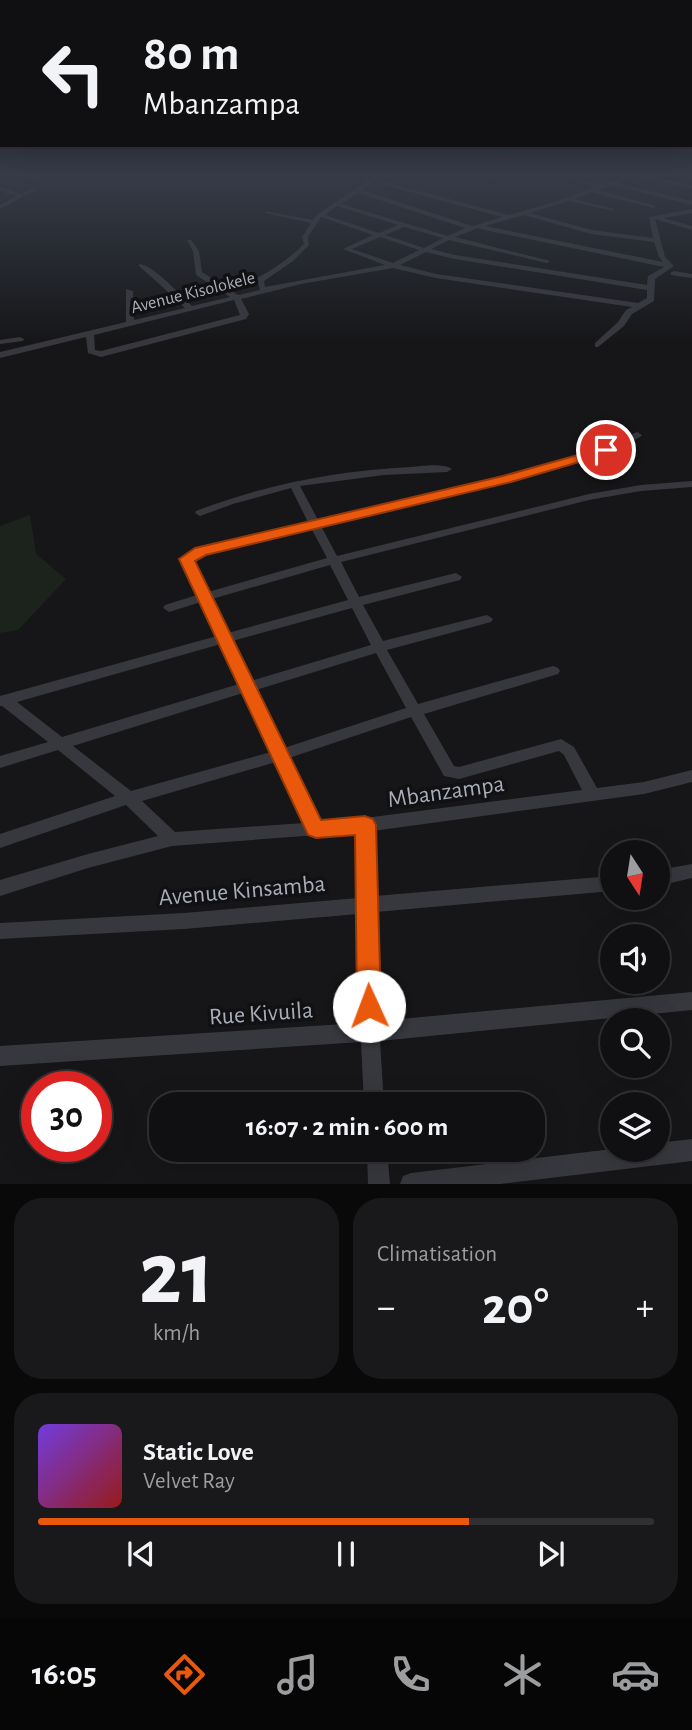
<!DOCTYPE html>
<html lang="fr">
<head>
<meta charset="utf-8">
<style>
	body { margin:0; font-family:"Alegreya Sans",sans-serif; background:#19191b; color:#f1f3f6; height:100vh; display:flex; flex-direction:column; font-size:26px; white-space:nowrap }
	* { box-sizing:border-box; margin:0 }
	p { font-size:23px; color:#9c9d9f }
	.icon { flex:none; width:38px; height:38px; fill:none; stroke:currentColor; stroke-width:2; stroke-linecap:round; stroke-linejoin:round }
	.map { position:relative; height:1184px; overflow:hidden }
	.drawer { display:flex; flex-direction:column; gap:14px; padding:14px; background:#09090a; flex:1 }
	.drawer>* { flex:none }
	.banner { position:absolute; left:0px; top:0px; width:693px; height:147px; box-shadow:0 7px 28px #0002,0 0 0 2px #303032; background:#101012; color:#f1f3f6; overflow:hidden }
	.needle { width:46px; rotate:168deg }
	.buttons { position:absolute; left:600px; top:840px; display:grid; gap:14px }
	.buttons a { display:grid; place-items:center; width:70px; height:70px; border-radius:50%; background:#101012; box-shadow:0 7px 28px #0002,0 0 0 2px #303032; font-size:35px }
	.speed { position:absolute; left:21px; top:1071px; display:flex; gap:14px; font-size:35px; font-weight:700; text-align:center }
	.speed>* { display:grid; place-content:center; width:91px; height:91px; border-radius:50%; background:#101012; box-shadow:0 7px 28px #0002,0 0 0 2px #303032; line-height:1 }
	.speed .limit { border:10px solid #d22; background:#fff; color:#111 }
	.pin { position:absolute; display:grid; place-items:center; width:60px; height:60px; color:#fff; margin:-30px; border:4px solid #fff; border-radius:50%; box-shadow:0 2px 7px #0007 }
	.me { position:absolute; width:77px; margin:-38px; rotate:358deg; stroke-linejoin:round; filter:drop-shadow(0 0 5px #0008) }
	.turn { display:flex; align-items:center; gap:24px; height:147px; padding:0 28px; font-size:32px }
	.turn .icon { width:91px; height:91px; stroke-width:2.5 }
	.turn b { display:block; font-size:49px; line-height:60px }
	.big { font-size:52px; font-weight:600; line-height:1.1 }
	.drawer .card { flex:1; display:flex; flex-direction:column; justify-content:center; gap:10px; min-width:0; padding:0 24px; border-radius:28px; background:#19191b }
	.drawer .dial { align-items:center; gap:0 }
	.dial b { font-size:91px; line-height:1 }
	.song { display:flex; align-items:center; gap:21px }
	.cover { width:84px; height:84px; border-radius:10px; background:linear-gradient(135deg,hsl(260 70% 55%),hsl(0 70% 35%)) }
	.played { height:7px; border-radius:4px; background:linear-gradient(90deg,#ea580c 70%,#303032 70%) }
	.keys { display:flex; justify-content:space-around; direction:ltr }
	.heat { display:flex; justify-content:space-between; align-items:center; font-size:38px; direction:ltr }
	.drawer .tiles { flex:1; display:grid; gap:14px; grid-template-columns:1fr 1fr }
	.card:last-child { grid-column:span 2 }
	.trip { position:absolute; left:149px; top:1092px; width:396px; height:70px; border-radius:28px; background:#101012; box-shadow:0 7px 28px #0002,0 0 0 2px #303032; font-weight:600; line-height:70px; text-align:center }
	.dock { display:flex; height:112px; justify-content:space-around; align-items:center; background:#060607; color:#9c9d9f }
	.dock .icon { width:49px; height:49px }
	.dock .current { color:#ea580c }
	.dock b { font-size:32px; color:#f1f3f6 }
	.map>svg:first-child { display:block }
</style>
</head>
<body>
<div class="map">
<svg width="692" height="1184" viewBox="0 0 692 1184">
	<rect width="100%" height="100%" fill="#161618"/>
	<path fill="#1c231d" d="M30,515L36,554L66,579L18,630L0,633V526Z"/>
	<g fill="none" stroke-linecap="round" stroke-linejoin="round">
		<g fill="#37383d" fill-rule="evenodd">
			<path d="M24,176H35L45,180L42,182Z"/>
			<path d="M375,176H382L377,180L509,215L558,201L596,186L564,176C577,176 592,186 604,184C614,182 621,176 632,176L617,183L692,201V205L611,185L598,190L656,206L653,208L592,192L574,199L614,209V211L568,201L530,213L592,230L653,238L649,217L692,209V213L663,218L692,226V230L655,219L665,257L674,266L655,279L654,301L632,314L624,326L598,347H595V343L618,322L626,310L632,307L436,278L393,268L301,284L241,299L249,314L246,319L101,357L88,353L86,337L0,358V352L126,322V289L133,291L134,320L185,308L156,281L139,266V264C154,265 180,295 192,306L230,297L196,275L193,251L187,240H191L199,251L202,272L238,295L260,290L257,278C274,269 290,258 304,244L302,237L311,223L265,213V211L313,220L318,214ZM373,182L502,217L472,226L362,190ZM358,193L465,228L448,236L341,204ZM337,206L398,225L379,233L325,215ZM524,215L591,234L654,242L659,257L663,262L485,226ZM321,217L373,235L343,249L385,265L265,287L264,281L293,261L309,245L308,237ZM404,227L443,238L424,248L385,235ZM478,228L480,229L664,267L648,276L647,285L455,255L431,249L449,240L547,263L550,261L455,237ZM380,237L419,250L393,263L352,249ZM426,252L455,259L647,290V298L638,303L436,274L400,265ZM234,300L240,315L101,351L95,350L94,335Z"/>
			<path d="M485,176H491L492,177L489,179Z"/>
			<path d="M635,176H648L692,185V189Z"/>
			<path d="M688,176H692V179Z"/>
			<path d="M0,187L21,194L31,189L36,190L0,209V205L16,196L0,191Z"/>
			<path d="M674,271L692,274V278L671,275L670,273Z"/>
			<path d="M20,337L24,339L23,341L0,344V340Z"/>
			<path d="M637,432L642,435L640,437L610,452L510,481L321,526L337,556L589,494L641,485L692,481V487L641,491L589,500L341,562L359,597L456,573L462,577L460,580L363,605L383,641L487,615L493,619L491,622L387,650L418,704L553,666L558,668L560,671L558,674L424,714L454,766L459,767L561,739L574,747L597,788L644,782L692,770V782L644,794L373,831L375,896L612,876V891L376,912L379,1021L692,992V1010L380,1041L384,1104H364L361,1042L0,1066V1046L360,1023L358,914L184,929L0,939V923L184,913L358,898L357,832L172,846L88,868L0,896V880L88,854L158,836L126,805L0,848V834L115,796L58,750L0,768V756L48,742L2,706H0V696L217,636L201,602L169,612L163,608L165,605L197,595L181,560L187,552L308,522L291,488L233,504L200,516L195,513L196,511C266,484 336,471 411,467C422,466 443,463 452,469L447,472L384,475L300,486L318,520L503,477L602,448ZM311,528L327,558L208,592L193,560L195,558ZM330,565L348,600L228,633L212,599ZM352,608L371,645L251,681L232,641ZM221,644L239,684L62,737L17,702ZM376,653L406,708L284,748L256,690ZM243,693L271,752L131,791L73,746ZM411,717L444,776L459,779L559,751L564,755L582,790L365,818L319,821L289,758ZM276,762L304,823L175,832L142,801Z"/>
			<path d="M692,864V878L658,886V870Z"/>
			<path d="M692,1139V1161L500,1184H400L403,1176L411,1173L612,1149L658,1150V1143Z"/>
			<path d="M367,1150H387L390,1184H368Z"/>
		</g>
	</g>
	<linearGradient id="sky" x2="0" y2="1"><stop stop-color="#0c0c0d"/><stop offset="0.51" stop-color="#363c48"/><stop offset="1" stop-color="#363c48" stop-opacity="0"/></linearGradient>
	<rect width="692" height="342" fill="url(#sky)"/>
	<path fill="#ea580c" stroke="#983908" stroke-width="2" d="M606,447L612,450L610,453L511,482L206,555L195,561L321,820L365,816L373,819L376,825L381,1006L378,1015L369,1019L360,1015L357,1006L355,835L316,838L308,835L179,559L195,548L503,476Z"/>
	<g text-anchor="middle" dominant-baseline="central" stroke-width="7" stroke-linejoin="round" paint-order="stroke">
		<g font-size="18" fill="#a8adb8" stroke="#111113">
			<text transform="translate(193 293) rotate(-14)">Avenue Kisolokele</text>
		</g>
		<g font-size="24" fill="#a8adb8" stroke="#111113">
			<text transform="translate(446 792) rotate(-8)">Mbanzampa</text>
			<text transform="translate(242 891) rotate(-5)">Avenue Kinsamba</text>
			<text transform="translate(261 1014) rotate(-4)">Rue Kivuila</text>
		</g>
	</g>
</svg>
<div class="buttons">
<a><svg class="needle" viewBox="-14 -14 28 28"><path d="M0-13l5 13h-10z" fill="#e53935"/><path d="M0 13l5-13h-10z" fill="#9c9d9f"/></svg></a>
<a><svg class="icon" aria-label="sound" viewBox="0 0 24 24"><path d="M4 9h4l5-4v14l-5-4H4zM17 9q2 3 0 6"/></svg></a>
<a><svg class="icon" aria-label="search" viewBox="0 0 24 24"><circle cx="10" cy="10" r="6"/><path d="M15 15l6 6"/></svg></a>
<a><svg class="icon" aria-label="layers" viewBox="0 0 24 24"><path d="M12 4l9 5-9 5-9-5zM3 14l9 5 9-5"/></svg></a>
</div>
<div class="speed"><div class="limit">30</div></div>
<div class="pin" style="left:606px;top:450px;background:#d93025"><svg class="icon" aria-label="arrive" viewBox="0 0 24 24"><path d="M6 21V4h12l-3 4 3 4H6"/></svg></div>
<svg class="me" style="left:369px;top:1006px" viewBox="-20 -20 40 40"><circle r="19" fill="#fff"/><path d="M0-13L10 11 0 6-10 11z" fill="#ea580c"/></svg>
<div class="trip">16:07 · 2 min · 600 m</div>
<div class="banner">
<div class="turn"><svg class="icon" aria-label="left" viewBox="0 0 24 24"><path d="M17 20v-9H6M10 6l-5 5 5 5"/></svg><div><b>80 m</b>Mbanzampa</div></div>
</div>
</div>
<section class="drawer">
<div class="tiles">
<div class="card dial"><b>21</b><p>km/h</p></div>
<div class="card"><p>Climatisation</p>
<div class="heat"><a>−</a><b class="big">20°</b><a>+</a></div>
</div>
<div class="card">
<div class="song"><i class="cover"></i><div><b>Static Love</b><p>Velvet Ray</p></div></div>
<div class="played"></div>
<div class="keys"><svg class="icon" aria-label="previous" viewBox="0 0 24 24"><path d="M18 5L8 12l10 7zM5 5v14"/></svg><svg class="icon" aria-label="pause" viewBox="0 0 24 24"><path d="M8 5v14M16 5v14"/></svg><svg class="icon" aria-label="next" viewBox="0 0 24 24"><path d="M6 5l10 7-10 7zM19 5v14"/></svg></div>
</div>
</div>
</section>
<nav class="dock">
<b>16:05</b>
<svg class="icon current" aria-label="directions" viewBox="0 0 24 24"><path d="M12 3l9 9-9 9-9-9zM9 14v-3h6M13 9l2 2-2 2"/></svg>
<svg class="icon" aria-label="music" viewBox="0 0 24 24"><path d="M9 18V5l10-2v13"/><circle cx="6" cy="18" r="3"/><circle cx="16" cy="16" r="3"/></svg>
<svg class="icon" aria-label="phone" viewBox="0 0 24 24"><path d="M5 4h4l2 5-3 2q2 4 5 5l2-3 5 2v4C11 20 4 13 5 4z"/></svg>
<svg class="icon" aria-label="climate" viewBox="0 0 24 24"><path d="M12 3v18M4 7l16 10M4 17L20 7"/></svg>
<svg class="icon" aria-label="car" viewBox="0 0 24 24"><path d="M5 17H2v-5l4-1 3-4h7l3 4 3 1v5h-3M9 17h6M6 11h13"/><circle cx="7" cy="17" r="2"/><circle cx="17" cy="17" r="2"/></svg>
</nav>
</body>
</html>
